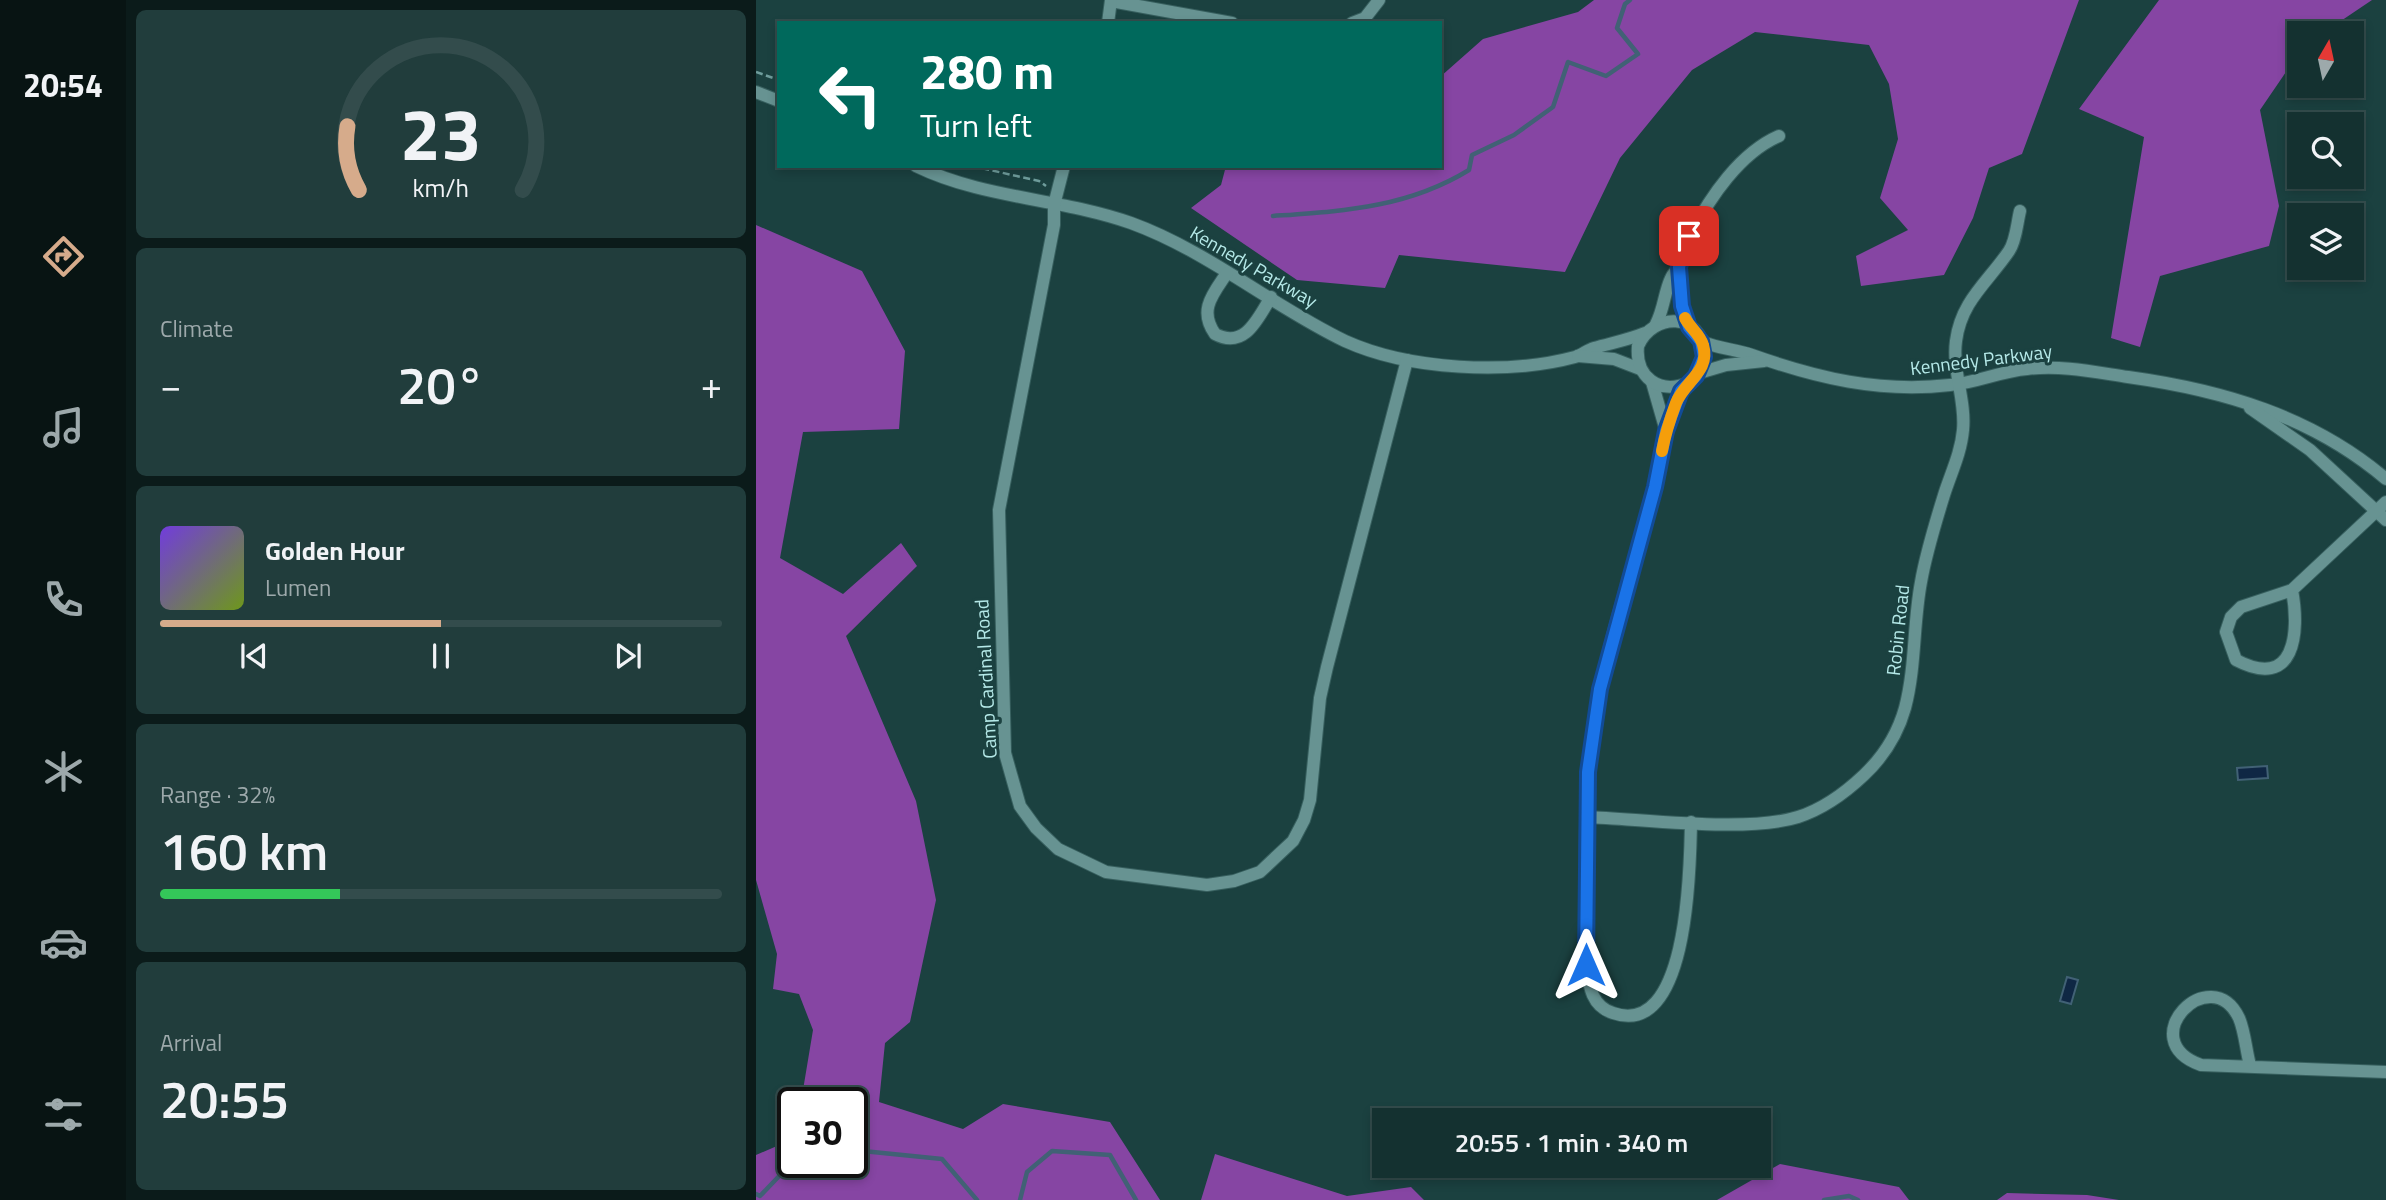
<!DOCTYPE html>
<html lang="en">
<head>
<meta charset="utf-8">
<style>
	body { margin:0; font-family:"Titillium Web",sans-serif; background:#213d3c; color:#f1f3f6; height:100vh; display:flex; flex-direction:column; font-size:26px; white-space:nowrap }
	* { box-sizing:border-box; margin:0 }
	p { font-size:23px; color:#9da9ab }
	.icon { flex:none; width:38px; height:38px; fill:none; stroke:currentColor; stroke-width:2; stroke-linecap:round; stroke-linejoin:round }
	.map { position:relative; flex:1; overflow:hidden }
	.side { display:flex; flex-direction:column; gap:10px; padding:10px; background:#0b1b1a; width:630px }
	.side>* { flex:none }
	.top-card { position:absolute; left:21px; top:21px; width:665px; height:147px; border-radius:0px; box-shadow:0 4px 10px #0003,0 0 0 2px #334c4c; background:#00695c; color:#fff; overflow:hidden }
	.needle { width:46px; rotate:9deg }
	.fabs { position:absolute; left:1531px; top:21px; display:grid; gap:14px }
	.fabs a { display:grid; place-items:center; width:77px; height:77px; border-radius:0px; background:#143130; box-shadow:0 4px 10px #0003,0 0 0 2px #334c4c; font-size:35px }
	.speed { position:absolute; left:21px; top:1087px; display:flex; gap:14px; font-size:35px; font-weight:700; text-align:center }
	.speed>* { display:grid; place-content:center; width:91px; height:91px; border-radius:50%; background:#143130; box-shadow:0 4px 10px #0003,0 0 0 2px #334c4c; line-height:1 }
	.speed .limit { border:4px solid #111; border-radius:10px; background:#fff; color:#111 }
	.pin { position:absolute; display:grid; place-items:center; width:60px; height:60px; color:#fff; margin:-30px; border-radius:14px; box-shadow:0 4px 10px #0006 }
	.me { position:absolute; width:77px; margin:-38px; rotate:0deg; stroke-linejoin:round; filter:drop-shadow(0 0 5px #0008) }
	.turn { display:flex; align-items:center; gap:24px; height:147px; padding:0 28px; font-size:32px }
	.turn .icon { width:91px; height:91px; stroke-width:2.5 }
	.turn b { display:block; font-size:49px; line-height:60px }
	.big { font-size:52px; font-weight:600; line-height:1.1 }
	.side .widget { flex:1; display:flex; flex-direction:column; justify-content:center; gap:10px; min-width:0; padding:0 24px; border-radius:10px; background:#213d3c }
	.side .dial { align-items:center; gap:0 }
	.dial svg { height:182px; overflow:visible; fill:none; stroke:#334c4c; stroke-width:7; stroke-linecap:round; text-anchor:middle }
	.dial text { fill:#f1f3f6; stroke:none }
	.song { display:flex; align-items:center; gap:21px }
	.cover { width:84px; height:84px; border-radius:10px; background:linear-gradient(135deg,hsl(260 70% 55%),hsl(80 70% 35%)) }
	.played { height:7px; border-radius:4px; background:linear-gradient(90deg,#d6ab8b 50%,#334c4c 50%) }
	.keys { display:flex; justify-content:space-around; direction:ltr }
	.heat { display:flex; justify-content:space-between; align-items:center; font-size:38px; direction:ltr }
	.charge { height:10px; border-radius:5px; background:linear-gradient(90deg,#34c759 32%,#334c4c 0) }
	.trip { position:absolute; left:616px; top:1108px; width:399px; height:70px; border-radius:0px; background:#143130; box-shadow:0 4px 10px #0003,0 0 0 2px #334c4c; font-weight:600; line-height:70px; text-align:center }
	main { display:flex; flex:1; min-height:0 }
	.menu { display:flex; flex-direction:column; width:126px; justify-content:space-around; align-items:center; background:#081413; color:#9da9ab }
	.menu .icon { width:49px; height:49px }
	.menu .current { color:#d6ab8b }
	.menu b { font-size:32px; color:#f1f3f6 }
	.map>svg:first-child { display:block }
</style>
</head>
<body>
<main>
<nav class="menu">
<b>20:54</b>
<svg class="icon current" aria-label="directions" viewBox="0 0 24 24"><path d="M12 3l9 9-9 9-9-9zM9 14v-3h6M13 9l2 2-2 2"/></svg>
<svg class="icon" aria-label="music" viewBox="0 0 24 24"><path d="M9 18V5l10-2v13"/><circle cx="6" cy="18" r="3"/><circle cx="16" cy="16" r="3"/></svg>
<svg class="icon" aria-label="phone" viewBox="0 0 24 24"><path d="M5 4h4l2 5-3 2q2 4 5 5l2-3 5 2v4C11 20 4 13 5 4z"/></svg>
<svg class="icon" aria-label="climate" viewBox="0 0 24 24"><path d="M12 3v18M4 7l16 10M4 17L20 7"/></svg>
<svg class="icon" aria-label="car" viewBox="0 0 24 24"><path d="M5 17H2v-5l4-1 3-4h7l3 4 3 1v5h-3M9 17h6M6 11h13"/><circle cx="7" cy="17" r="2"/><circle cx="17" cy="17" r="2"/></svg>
<svg class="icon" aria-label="filters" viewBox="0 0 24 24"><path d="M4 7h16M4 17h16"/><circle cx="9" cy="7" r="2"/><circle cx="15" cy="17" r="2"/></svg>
</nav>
<section class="side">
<div class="widget dial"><svg viewBox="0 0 100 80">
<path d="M14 69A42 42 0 1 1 86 69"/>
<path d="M14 69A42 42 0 0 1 9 41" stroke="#d6ab8b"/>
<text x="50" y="56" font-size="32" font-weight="700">23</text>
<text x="50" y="72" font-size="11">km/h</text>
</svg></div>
<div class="widget"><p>Climate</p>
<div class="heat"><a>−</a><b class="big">20°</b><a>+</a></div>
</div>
<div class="widget">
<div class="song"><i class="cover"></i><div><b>Golden Hour</b><p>Lumen</p></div></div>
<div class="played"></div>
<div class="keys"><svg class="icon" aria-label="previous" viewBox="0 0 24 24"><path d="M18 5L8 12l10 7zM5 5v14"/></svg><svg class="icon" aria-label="pause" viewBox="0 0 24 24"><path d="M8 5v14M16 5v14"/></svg><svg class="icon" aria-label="next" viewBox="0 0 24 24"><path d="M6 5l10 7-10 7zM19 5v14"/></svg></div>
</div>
<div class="widget"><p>Range · 32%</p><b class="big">160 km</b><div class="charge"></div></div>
<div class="widget"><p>Arrival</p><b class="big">20:55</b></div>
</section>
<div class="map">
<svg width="1630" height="1200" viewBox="0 0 1630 1200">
	<rect width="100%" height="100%" fill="#1b4140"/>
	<g fill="#8645a3">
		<path d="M838,0H1323L1266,154L1233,168L1217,218L1188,275L1105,286L1100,256L1152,230L1124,198L1142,139L1133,84L1113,45L999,32L936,70L864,158L809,272L643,255L629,288L541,280L435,208L465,185L470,166H684V77L727,39L822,12Z"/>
		<path d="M1403,0H1616L1567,33H1544L1543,53L1504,110L1523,206L1513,246L1404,276L1384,347L1355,338L1388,137L1323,109Z"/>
		<path d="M0,225L106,271L149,351L143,429L47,432L24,558L87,594L145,543L161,566L90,636L160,801L180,900L154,1022L129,1043L123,1102L207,1129L247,1104L354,1122L404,1200H0V1155L37,1139V1162H96V1102H45L57,1030L43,994L17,989L21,954L0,880Z"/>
		<path d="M459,1154L591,1196L655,1187L668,1200H445Z"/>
		<path d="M1024,1164L1143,1187L1153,1200H961Z"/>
		<path d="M1251,1193L1331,1195L1363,1200H1241Z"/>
	</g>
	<g fill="#0f2744" stroke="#416175" stroke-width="2">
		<path d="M1511,766L1512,778L1482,780L1481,768Z"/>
		<path d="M1311,977L1322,980L1315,1004L1304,1001Z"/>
	</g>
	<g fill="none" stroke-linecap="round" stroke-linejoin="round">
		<g stroke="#416175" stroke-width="4.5">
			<path d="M517,216C587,211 651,208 713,170L716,155L758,135L797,107L812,62L850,76L882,54L861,28L869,4L874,0"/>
			<path d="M96,1122L103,1121L107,1151L186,1159L221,1200"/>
			<path d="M0,1194L4,1196L27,1172L77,1162"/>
			<path d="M264,1200L271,1172L296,1151L354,1155L380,1200"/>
			<path d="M1068,1200L1093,1196L1102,1200"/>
		</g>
		<defs>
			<g id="street">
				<path d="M355,1L476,23"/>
				<path d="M352,23L355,0"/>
				<path d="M596,23L609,18L623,0"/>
				<path d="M0,92L23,101"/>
				<path d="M160,166C228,199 304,198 375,223C452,251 516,306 589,341C653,370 752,375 819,357C826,355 831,350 838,348C855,343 872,340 889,333"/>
				<path d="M308,166L298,205V225L243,510L249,753L264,806L280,828L302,849L350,872L451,885L478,881L504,872L537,841L548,820L554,800L564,698L571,667L651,360"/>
				<path d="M923,267L926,306L933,327"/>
				<path d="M471,273C457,294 442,310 459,334C489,350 502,318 515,297"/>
				<path d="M900,324C908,309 908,293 915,278C917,273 921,270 924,265C928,255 930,244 935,234C954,197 984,153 1023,136"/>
				<path d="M945,341C962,349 979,349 996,355C1061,378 1123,393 1194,385C1220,383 1245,371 1271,369C1306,365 1338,372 1372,377C1466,390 1556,416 1630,479"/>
				<path d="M822,356L858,359L884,369"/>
				<path d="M943,373L970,365L1008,361"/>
				<path d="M896,382L910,431"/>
				<path d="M932,383C903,395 879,377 882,346C897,312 946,312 948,353C949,375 925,386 919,407C907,442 901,479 891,515C875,573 856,631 844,689C824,779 831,874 830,965C833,985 835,1006 857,1013C934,1040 934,862 935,822"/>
				<path d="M1494,408L1554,450L1630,520"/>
				<path d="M1536,590C1544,633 1539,691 1480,660L1470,632L1475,617L1485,607L1536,590L1630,502"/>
				<path d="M831,817C887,819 991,833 1042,817C1067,809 1089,793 1108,775C1127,757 1142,733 1149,708C1160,666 1157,624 1165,582C1170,553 1179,524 1188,495C1195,473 1205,453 1207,430C1210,400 1196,371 1200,341C1205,301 1232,282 1253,251C1260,241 1261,223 1264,211"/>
				<path d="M1494,1065C1490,1051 1489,1032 1483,1018C1455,959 1375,1040 1445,1065L1630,1072"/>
			</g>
		</defs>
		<use href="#street" stroke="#375f5e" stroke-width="14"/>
		<g stroke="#6f9d9c" stroke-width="2.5" stroke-dasharray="7 3.5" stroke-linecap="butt">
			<path d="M0,72L23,80"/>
			<path d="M216,166L283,181L290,186"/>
		</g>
		<use href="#street" stroke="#679392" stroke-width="12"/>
	</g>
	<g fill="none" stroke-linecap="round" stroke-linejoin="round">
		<defs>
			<path id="route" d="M830,965L832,772L844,689L899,487L910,431L925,391L940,376L948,357L945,341L933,327L926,306L923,267L933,236"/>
		</defs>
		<use href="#route" stroke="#114b97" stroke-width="18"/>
		<use href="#route" stroke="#1a73e8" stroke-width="12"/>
		<path stroke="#f59e0b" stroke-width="12" d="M906,451C909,435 914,419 920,403C928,382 955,371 947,345C944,334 934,328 929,318"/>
	</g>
	<g text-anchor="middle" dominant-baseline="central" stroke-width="6" stroke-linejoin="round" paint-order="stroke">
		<g font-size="19" fill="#b5e9e8" stroke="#1b4140">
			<text transform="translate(498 266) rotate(30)">Kennedy Parkway</text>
			<text transform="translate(1225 359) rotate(-7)">Kennedy Parkway</text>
			<text transform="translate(1141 630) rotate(-84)">Robin Road</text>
			<text transform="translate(229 679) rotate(-93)">Camp Cardinal Road</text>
		</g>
	</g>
</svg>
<div class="fabs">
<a><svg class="needle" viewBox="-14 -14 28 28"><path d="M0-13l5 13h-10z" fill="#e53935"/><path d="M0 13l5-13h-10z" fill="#9da9ab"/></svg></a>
<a><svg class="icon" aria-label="search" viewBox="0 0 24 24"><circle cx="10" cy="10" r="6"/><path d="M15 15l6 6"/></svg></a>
<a><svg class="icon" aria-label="layers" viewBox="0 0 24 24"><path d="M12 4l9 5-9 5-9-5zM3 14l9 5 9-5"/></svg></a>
</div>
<div class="speed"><div class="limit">30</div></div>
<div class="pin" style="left:933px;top:236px;background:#d93025"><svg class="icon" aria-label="arrive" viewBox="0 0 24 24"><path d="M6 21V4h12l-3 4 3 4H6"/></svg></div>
<svg class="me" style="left:830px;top:965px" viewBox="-20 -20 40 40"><path d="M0-17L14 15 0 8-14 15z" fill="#1a73e8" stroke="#fff" stroke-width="4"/></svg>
<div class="trip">20:55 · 1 min · 340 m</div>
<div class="top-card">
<div class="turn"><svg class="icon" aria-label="left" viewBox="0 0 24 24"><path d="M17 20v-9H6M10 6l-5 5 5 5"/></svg><div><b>280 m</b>Turn left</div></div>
</div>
</div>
</main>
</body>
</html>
